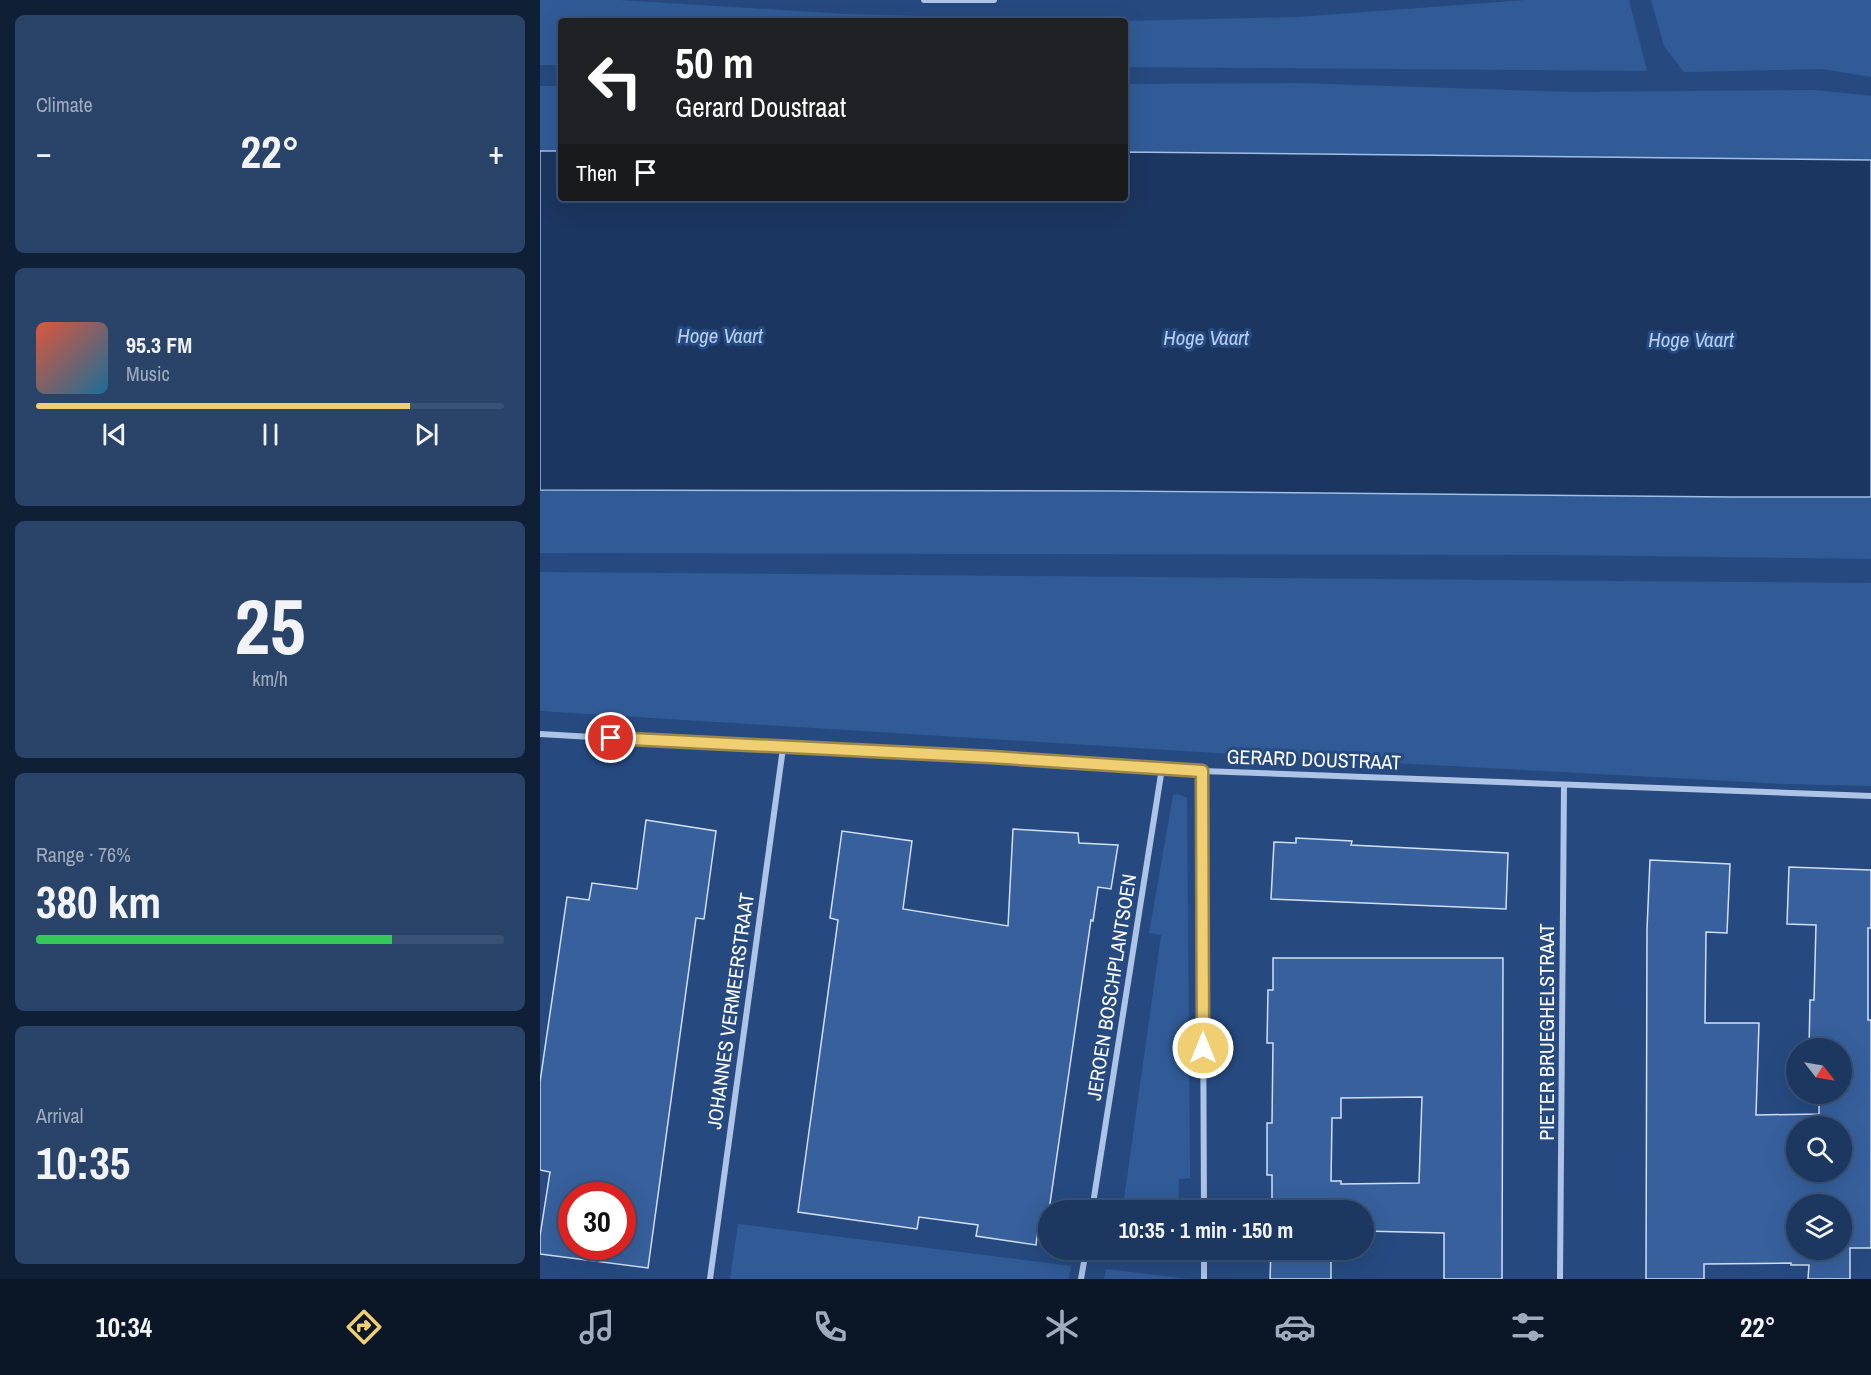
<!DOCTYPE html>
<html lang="en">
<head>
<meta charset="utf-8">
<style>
	body { margin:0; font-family:"Archivo Narrow",sans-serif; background:#294369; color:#f1f3f6; height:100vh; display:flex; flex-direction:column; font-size:22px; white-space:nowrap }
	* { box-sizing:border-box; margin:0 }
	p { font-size:20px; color:#a0acbd }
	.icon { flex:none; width:33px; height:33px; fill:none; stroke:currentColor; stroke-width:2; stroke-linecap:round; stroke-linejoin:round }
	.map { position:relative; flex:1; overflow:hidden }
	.sheet { display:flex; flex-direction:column; gap:15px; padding:15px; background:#0f1f35; width:540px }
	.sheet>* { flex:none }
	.hud { position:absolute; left:18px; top:18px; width:570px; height:183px; border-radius:6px; box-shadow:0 6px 24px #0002,0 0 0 2px #3a5275; background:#202124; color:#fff; overflow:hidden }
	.needle { width:39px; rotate:121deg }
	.fabs { position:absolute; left:1246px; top:1038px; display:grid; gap:12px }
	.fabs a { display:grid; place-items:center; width:66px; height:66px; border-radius:50%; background:#1c3860; box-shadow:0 6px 24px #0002,0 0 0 2px #3a5275; font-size:30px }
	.speed { position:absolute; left:18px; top:1182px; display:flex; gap:12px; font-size:30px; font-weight:700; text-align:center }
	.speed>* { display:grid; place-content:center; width:78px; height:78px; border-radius:50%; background:#1c3860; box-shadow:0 6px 24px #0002,0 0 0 2px #3a5275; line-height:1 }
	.speed .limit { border:9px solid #d22; background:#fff; color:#111 }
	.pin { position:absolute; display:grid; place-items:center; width:51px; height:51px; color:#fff; margin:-26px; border:3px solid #fff; border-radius:50%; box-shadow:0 2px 6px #0007 }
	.me { position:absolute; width:66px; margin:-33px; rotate:0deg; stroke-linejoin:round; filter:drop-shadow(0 0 4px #0008) }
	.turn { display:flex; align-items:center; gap:21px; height:126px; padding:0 18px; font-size:27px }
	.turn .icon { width:78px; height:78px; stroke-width:2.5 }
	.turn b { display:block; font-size:42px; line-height:51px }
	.then { display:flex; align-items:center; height:57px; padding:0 18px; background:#0003; gap:12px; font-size:22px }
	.big { font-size:45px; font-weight:700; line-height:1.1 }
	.sheet .widget { flex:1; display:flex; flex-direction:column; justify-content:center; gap:9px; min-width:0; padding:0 21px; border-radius:9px; background:#294369 }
	.sheet .dial { align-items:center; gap:0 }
	.dial b { font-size:78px; line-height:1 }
	.song { display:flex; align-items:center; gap:18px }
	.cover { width:72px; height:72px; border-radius:9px; background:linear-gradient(135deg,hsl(10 70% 55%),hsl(200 70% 35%)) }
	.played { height:6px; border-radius:3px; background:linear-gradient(90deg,#efcf72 80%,#3a5275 80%) }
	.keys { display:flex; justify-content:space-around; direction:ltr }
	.heat { display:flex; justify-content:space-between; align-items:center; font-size:33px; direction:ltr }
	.charge { height:9px; border-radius:4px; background:linear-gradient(90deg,#34c759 76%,#3a5275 0) }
	.trip { position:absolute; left:498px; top:1200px; width:336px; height:60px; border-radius:30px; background:#1c3860; box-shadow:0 6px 24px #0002,0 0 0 2px #3a5275; font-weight:700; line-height:60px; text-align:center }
	.tabs { display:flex; height:96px; justify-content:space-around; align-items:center; background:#0b1626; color:#a0acbd }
	.tabs .icon { width:42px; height:42px }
	.tabs .selected { color:#efcf72 }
	.tabs b { font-size:27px; color:#f1f3f6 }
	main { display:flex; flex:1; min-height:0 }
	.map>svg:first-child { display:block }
</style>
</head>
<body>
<main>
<section class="sheet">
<div class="widget"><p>Climate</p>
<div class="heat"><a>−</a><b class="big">22°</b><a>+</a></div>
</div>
<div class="widget">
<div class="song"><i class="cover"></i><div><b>95.3 FM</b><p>Music</p></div></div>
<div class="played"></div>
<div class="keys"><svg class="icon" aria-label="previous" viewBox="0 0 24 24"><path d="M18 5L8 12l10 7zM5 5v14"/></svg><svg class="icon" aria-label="pause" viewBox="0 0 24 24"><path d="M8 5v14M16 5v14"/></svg><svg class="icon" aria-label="next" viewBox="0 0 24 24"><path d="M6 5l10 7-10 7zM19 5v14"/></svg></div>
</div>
<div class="widget dial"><b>25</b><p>km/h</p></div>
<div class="widget"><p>Range · 76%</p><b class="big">380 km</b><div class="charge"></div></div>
<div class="widget"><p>Arrival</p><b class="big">10:35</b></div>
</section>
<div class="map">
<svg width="1331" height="1279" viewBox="0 0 1331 1279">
	<rect width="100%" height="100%" fill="#264a80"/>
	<g fill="#315b97">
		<path d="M0,0H79L305,14L584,21H21V65H0Z"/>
		<path d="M986,0H1089L1107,71L585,67V21L758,17Z"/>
		<path d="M1111,0H1331V77L1283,69L1144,72L1124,46Z"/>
		<path d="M757,83L1032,92L1273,90L1324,95L1331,96V160L585,152V84Z"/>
		<rect x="0" y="86" width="21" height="65"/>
		<path d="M0,490L1331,495V559L1015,555L0,553Z"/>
		<path d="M0,572L1331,583V786L1246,784L741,757L0,711Z"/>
		<path d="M638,794L647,798L650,1178L639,1179L638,1210H570L572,1198L584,1199L621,935L609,933L633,796Z"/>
		<path d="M198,1224L531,1266L529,1279H190Z"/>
		<path d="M566,1250H637V1262L565,1255Z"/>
		<path d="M566,1269L649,1279H564Z"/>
	</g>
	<path fill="#1b3660" stroke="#a1bfe6" stroke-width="1.5" d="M0,151H21V198H585V152L1331,160V497H1190L575,491L0,490Z"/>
	<g fill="#37609c" stroke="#d0dff5" stroke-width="1.5" fill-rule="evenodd">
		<path d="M106,820L176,831L164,919L156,918L108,1268L0,1254V1236L10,1172L0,1170V1082L27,897L49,900L52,883L97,889ZM32,1196H82V1246H32Z"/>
		<path d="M473,829L538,833L539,843L578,845L571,889L558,887L553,921L551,920L506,1231L498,1229L496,1245L436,1236L438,1225L379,1217L377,1229L258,1212L298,920L290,918L302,831L372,841L363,909L468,926Z"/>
		<path d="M756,838L812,841L811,845L968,853L966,909L731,899L734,842L756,843Z"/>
		<path d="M1110,860L1190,864L1187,933L1166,932L1165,1023H1219L1216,1115L1279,1114V1094H1302V1048H1269L1270,1000H1274L1276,925L1247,924L1249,867L1331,870V928H1328V1020H1331V1248H1310V1279H1268L1269,1265H1251V1263L1164,1264V1279H1106L1107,929ZM1257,1126H1302V1172H1257ZM1257,1204H1302V1250H1257Z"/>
		<path d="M733,958H963L962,1279H904V1233L824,1231V1210H732V1175H727V1123H732L733,1043H727L728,990H733ZM882,1097L879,1183L801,1184V1181H791L792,1118H801V1098Z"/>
		<path d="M731,1250H800H791V1279H730Z"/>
	</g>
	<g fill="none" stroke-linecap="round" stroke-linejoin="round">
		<g stroke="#adc4e6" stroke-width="6">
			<path d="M384,0H454"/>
			<path d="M0,734L243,748L451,757L662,771L1331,796"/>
			<path d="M662,771L664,1210"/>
			<path d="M552,1210L622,768"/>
			<path d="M664,1250V1279"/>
			<path d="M170,1279L243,748"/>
			<path d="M541,1279L546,1250"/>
			<path d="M1020,1279L1024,786"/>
		</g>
	</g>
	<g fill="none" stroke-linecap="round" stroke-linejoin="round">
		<defs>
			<path id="route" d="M71,738L451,757L662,771L663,1048"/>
		</defs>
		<use href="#route" stroke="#9b874a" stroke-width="15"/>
		<use href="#route" stroke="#efcf72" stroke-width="10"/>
	</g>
	<g text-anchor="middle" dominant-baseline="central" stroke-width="6" stroke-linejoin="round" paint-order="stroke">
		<g font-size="20" fill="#fff" stroke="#264a80">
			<text transform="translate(774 759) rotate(2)">GERARD DOUSTRAAT</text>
			<text transform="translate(571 987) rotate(-81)">JEROEN BOSCHPLANTSOEN</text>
			<text transform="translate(190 1011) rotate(-82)">JOHANNES VERMEERSTRAAT</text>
			<text transform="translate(1006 1032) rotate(-90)">PIETER BRUEGHELSTRAAT</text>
		</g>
		<g font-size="21" font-style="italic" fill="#b8ceed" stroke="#264a80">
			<text x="180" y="335">Hoge Vaart</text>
			<text x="666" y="337">Hoge Vaart</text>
			<text x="1151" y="339">Hoge Vaart</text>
		</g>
	</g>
</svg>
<div class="fabs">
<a><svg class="needle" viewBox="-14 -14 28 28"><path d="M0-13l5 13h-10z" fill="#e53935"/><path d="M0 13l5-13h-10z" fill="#a0acbd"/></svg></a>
<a><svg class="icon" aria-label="search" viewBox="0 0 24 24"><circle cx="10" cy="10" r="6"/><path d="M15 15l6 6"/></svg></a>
<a><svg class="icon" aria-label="layers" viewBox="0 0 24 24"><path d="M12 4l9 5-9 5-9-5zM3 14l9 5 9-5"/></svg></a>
</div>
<div class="speed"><div class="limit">30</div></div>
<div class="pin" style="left:71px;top:738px;background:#d93025"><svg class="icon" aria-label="arrive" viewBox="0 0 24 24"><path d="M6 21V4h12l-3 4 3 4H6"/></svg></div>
<svg class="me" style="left:663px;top:1048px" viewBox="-20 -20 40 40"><circle r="17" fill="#efcf72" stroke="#fff" stroke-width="3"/><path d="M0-11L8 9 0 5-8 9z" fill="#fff"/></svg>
<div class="trip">10:35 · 1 min · 150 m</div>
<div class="hud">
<div class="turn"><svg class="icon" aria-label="left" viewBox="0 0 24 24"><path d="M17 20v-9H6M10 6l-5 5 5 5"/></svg><div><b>50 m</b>Gerard Doustraat</div></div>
<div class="then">Then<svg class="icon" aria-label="arrive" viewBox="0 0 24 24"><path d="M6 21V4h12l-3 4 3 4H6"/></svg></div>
</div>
</div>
</main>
<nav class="tabs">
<b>10:34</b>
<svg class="icon selected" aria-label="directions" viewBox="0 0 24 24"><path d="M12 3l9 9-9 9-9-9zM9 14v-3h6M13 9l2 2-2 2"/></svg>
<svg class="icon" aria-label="music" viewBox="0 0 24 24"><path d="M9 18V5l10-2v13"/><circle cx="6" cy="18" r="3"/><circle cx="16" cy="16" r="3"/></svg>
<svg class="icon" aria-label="phone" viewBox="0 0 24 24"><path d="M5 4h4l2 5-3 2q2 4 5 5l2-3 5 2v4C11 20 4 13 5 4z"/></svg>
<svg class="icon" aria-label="climate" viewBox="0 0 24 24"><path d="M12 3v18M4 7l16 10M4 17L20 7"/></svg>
<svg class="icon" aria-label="car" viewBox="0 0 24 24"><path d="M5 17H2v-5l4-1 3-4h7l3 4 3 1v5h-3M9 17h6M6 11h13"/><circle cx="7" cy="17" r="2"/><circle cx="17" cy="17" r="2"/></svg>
<svg class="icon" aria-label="filters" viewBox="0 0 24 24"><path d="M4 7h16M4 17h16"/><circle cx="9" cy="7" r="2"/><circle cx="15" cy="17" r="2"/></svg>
<b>22°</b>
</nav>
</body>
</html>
